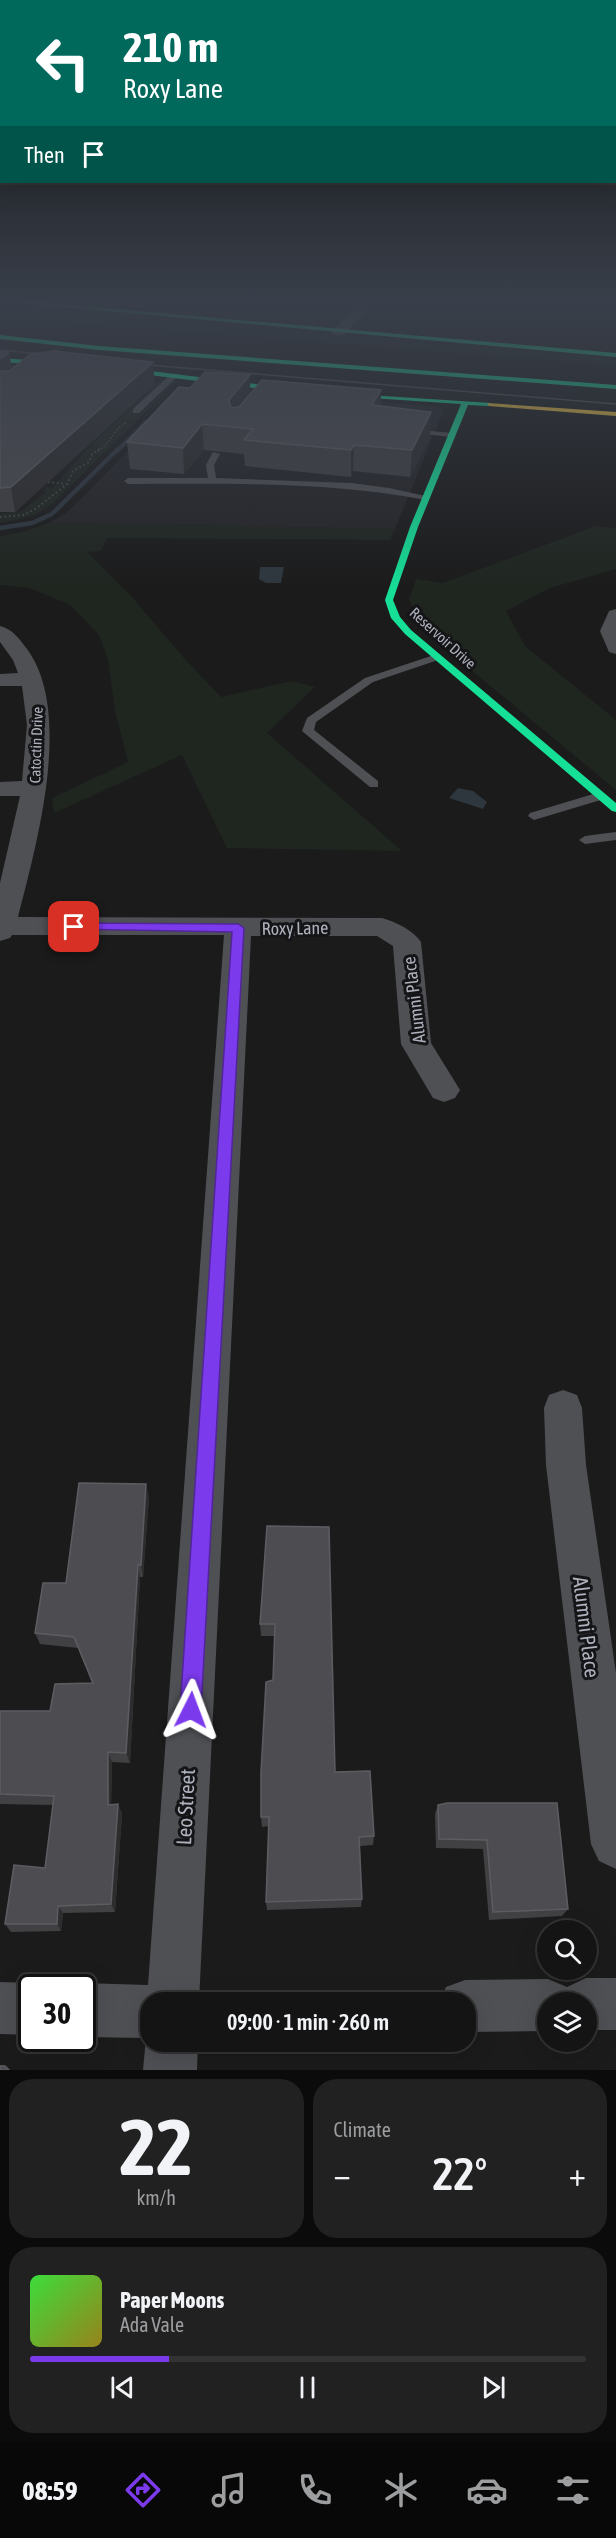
<!DOCTYPE html>
<html lang="en">
<head>
<meta charset="utf-8">
<style>
	body { margin:0; font-family:"Asap Condensed",sans-serif; background:#212122; color:#f1f3f6; height:100vh; display:flex; flex-direction:column; font-size:22px; white-space:nowrap }
	* { box-sizing:border-box; margin:0 }
	p { font-size:20px; color:#9d9ea0 }
	.icon { flex:none; width:33px; height:33px; fill:none; stroke:currentColor; stroke-width:2; stroke-linecap:round; stroke-linejoin:round }
	.map { position:relative; height:2070px; overflow:hidden }
	.drawer { display:flex; flex-direction:column; gap:9px; padding:9px; background:#0b0b0b; flex:1 }
	.drawer>* { flex:none }
	.hud { position:absolute; left:0px; top:0px; width:616px; height:183px; box-shadow:0 6px 24px #0002,0 0 0 2px #333334; background:#00695c; color:#fff; overflow:hidden }
	.buttons { position:absolute; left:537px; top:1920px; display:grid; gap:12px }
	.buttons a { display:grid; place-items:center; width:60px; height:60px; border-radius:50%; background:#141414; box-shadow:0 6px 24px #0002,0 0 0 2px #333334; font-size:30px }
	.speed { position:absolute; left:18px; top:1974px; display:flex; gap:12px; font-size:30px; font-weight:700; text-align:center }
	.speed>* { display:grid; place-content:center; width:78px; height:78px; border-radius:50%; background:#141414; box-shadow:0 6px 24px #0002,0 0 0 2px #333334; line-height:1 }
	.speed .limit { border:3px solid #111; border-radius:9px; background:#fff; color:#111 }
	.pin { position:absolute; display:grid; place-items:center; width:51px; height:51px; color:#fff; margin:-26px; border-radius:12px; box-shadow:0 3px 9px #0006 }
	.me { position:absolute; width:66px; margin:-33px; rotate:3deg; stroke-linejoin:round; filter:drop-shadow(0 0 4px #0008) }
	.turn { display:flex; align-items:center; gap:21px; height:126px; padding:0 24px; font-size:27px }
	.turn .icon { width:78px; height:78px; stroke-width:2.5 }
	.turn b { display:block; font-size:42px; line-height:51px }
	.then { display:flex; align-items:center; height:57px; padding:0 24px; background:#0003; gap:12px; font-size:22px }
	.big { font-size:45px; font-weight:600; line-height:1.1 }
	.drawer .card { flex:1; display:flex; flex-direction:column; justify-content:center; gap:9px; min-width:0; padding:0 21px; border-radius:24px; background:#212122 }
	.drawer .dial { align-items:center; gap:0 }
	.dial b { font-size:78px; line-height:1 }
	.song { display:flex; align-items:center; gap:18px }
	.cover { width:72px; height:72px; border-radius:9px; background:linear-gradient(135deg,hsl(120 70% 55%),hsl(50 70% 35%)) }
	.played { height:6px; border-radius:3px; background:linear-gradient(90deg,#7c3aed 25%,#333334 25%) }
	.keys { display:flex; justify-content:space-around; direction:ltr }
	.heat { display:flex; justify-content:space-between; align-items:center; font-size:33px; direction:ltr }
	.drawer .tiles { flex:1; display:grid; gap:9px; grid-template-columns:1fr 1fr }
	.card:last-child { grid-column:span 2 }
	.trip { position:absolute; left:140px; top:1992px; width:336px; height:60px; border-radius:24px; background:#141414; box-shadow:0 6px 24px #0002,0 0 0 2px #333334; font-weight:600; line-height:60px; text-align:center }
	.dock { display:flex; height:96px; justify-content:space-around; align-items:center; background:#080808; color:#9d9ea0 }
	.dock .icon { width:42px; height:42px }
	.dock .on { color:#7c3aed }
	.dock b { font-size:27px; color:#f1f3f6 }
	.map>svg:first-child { display:block }
</style>
</head>
<body>
<div class="map">
<svg width="616" height="2070" viewBox="0 0 616 2070">
	<rect width="100%" height="100%" fill="#1b1b1b"/>
	<path fill="#252528" d="M240,392L436,406L444,410L395,529L49,523L66,513L78,502L169,409Z"/>
	<g fill="#1f2620">
		<path d="M0,304L616,359V365L64,322L0,314Z"/>
		<path d="M161,379L177,381L52,504C37,517 20,519 0,523V514L23,510L46,492L43,491L46,487L53,488L86,450Z"/>
		<path d="M49,523L395,529L390,540L107,538L101,551L87,552L132,597L184,658L221,697L292,681L315,687L267,733L402,851L227,848L182,755L54,813L52,798L128,762L115,711L108,659L99,635L70,605L30,588L0,585V536L23,532Z"/>
		<path d="M596,526L616,528V569L550,588L506,611L525,646L616,720V790L430,636L409,600L416,579L443,583Z"/>
	</g>
	<g fill="#2e363e">
		<path d="M260,567H284L281,583H266L259,579Z"/>
		<path d="M458,788L473,791L487,802L483,809L449,798Z"/>
	</g>
	<g fill="none" stroke-linecap="round" stroke-linejoin="round">
		<path stroke="#2e363e" stroke-width="4" d="M117,451L146,422"/>
		<path stroke="#2e363e" stroke-width="4.5" d="M0,528L32,523L52,514L118,449"/>
		<path stroke="#4b4c4f" stroke-width="1.5" stroke-dasharray="1.5 2" stroke-linecap="butt" d="M98,451C112,442 112,431 127,422"/>
		<g stroke="#4b4c4f" stroke-width="2" stroke-dasharray="1.5 3" stroke-linecap="butt">
			<path d="M48,482L66,484"/>
			<path d="M0,517L24,515L37,508L67,484L73,471L89,462L92,454L100,449"/>
		</g>
		<g fill="#4f5054" fill-rule="evenodd">
			<path d="M172,373L179,375L139,413H133V409Z"/>
			<path d="M420,430L452,433L456,435L452,437L423,434H420Z"/>
			<path d="M213,452L220,454L214,465L216,478L352,483L389,488L430,497L426,500C327,481 228,484 128,484L124,481L128,478H208L206,465Z"/>
			<path d="M437,654L441,655V659L373,682L316,722L314,730L378,781V787H370L302,731L307,718L365,678Z"/>
			<path d="M600,792L604,793V799L534,820L528,816L530,813Z"/>
			<path d="M616,832V840L585,844L579,840L585,836Z"/>
		</g>
		<g fill="#4f5054" fill-rule="evenodd">
			<path d="M360,302H374L344,335H334L332,332L334,329Z"/>
			<path d="M616,609V654L609,652L600,631L609,611Z"/>
			<path d="M0,626C13,629 19,639 27,649C74,713 36,846 18,917L382,918C396,922 413,930 421,942L431,1043L460,1090L455,1098L444,1102L433,1098L401,1044L393,946L377,936H251L199,2002H150V2042H198L197,2070H143L146,2038L82,2037V1988H72L82,1983L148,1985L224,935H12L10,938L0,941V883L20,796H0V782L22,781L27,725L22,686H0V674L18,673L13,660L0,642Z"/>
			<path d="M563,1390L577,1395L582,1408L586,1465L616,1673V1869L599,1861L591,1844L546,1465L544,1408L549,1395Z"/>
			<path d="M586,1978H616V2030H586V2002H548V2031L465,2032V2002H440L446,1987L465,1980L548,1979L567,1987Z"/>
			<path d="M0,1982L32,1983L44,1988H32V2035L0,2034Z"/>
		</g>
		<g fill="#16e098" fill-rule="evenodd">
			<path d="M9,302H34L616,353V357Z"/>
			<path d="M0,335L99,346L616,385V389L99,350L0,339Z"/>
			<path d="M0,358L101,365L322,392L491,403L489,406L468,405L418,527L393,600L400,617L411,630L616,803V812L612,811L405,634L391,618L385,600L410,527L461,404L294,393L101,369L0,362Z"/>
		</g>
		<path fill="#ffcf43" fill-rule="evenodd" d="M487,403L616,412V416L489,406Z"/>
		<g stroke="#505053" stroke-width="1.5">
			<path d="M0,350L51,355"/>
			<path d="M137,364L616,404"/>
		</g>
	</g>
	<g fill="#414144">
		<path d="M0,351L9,352L12,369L155,384L15,512H0Z"/>
		<path d="M250,375V394L381,390V406L430,437L410,477L353,471L351,477L245,466L244,454L204,450L184,474L130,469L127,442L190,388Z"/>
		<path d="M149,1497L143,1577H140L130,1763L112,1762L111,1804H118L122,1814L115,1912L63,1913L61,1931L11,1932L5,1924L45,1868L53,1805L0,1804V1711H50L92,1683L78,1648L40,1644L35,1633Z"/>
		<path d="M267,1526L335,1772L374,1836L373,1845L360,1846L362,1899L361,1907L267,1910L266,1902L269,1826L262,1827L261,1817L273,1680L275,1636H261L260,1624Z"/>
		<path d="M447,1803L568,1909L562,1916L489,1920L483,1849L436,1848L435,1814L438,1805Z"/>
	</g>
	<g fill="#2d2d2e">
		<path d="M9,352L12,373L0,383V359Z"/>
		<path d="M153,362L155,384L15,512L11,487Z"/>
		<path d="M250,375V400L230,426L229,400Z"/>
		<path d="M381,390V415L372,405Z"/>
		<path d="M431,412L430,437L410,477L412,450Z"/>
		<path d="M202,424L204,450L184,474L183,448Z"/>
		<path d="M354,445L353,471L351,477V450Z"/>
		<path d="M146,1484L149,1497L143,1577L141,1565Z"/>
		<path d="M138,1565L140,1577L130,1763L126,1753Z"/>
		<path d="M108,1752L112,1762L111,1814L108,1805Z"/>
		<path d="M118,1804L122,1814L115,1912L111,1904Z"/>
		<path d="M58,1906L63,1913L61,1931L57,1924Z"/>
	</g>
	<g fill="#4d4d51" stroke="#5c5d62" stroke-width="1.5">
		<path d="M0,351L9,352L0,359Z"/>
		<path d="M55,351L153,362L11,487L0,488V371H9L31,354Z"/>
		<path d="M205,372L250,375L229,400L231,408L239,407L262,380L381,390L372,405L431,412L412,450L354,445L351,450L244,440L253,429L202,424L183,448L127,442L179,387L190,388Z"/>
		<path d="M79,1483L146,1484L141,1565H138L126,1753L108,1752V1805L118,1804L111,1904L58,1906L57,1924H5L14,1865L45,1868L54,1796L0,1794V1711H50L55,1684L93,1683L74,1637L35,1633L43,1583H66Z"/>
		<path d="M267,1526L329,1527L335,1772L370,1771L374,1836L359,1837L362,1899L266,1902L269,1817H261V1772L266,1682L273,1680L275,1624H260Z"/>
		<path d="M447,1803H557L568,1909L493,1912L487,1840L439,1839L438,1805Z"/>
		<path d="M0,2066H5L9,2070H0Z"/>
	</g>
	<linearGradient id="sky" x2="0" y2="1"><stop stop-color="#0f0f0f"/><stop offset="0.51" stop-color="#393f4a"/><stop offset="1" stop-color="#393f4a" stop-opacity="0"/></linearGradient>
	<rect width="616" height="592" fill="url(#sky)"/>
	<path fill="#7c3aed" stroke="#51269a" stroke-width="1.5" d="M74,923L238,924L244,928L201,1710L198,1718L191,1721L183,1718L180,1710L232,932L70,929L68,927Z"/>
	<g text-anchor="middle" dominant-baseline="central" stroke-width="6" stroke-linejoin="round" paint-order="stroke">
		<g font-size="15" fill="#adb1bc" stroke="#151518">
			<text transform="translate(443 638) rotate(42)">Reservoir Drive</text>
			<text transform="translate(36 745) rotate(-88)">Catoctin Drive</text>
		</g>
		<g font-size="18" fill="#adb1bc" stroke="#151518">
			<text transform="translate(295 928) rotate(-1)">Roxy Lane</text>
			<text transform="translate(414 1000) rotate(-97)">Alumni Place</text>
		</g>
		<g font-size="21" fill="#adb1bc" stroke="#151518">
			<text transform="translate(587 1627) rotate(83)">Alumni Place</text>
			<text transform="translate(185 1807) rotate(-87)">Leo Street</text>
		</g>
	</g>
</svg>
<div class="buttons">
<a><svg class="icon" aria-label="search" viewBox="0 0 24 24"><circle cx="10" cy="10" r="6"/><path d="M15 15l6 6"/></svg></a>
<a><svg class="icon" aria-label="layers" viewBox="0 0 24 24"><path d="M12 4l9 5-9 5-9-5zM3 14l9 5 9-5"/></svg></a>
</div>
<div class="speed"><div class="limit">30</div></div>
<div class="pin" style="left:74px;top:927px;background:#d93025"><svg class="icon" aria-label="arrive" viewBox="0 0 24 24"><path d="M6 21V4h12l-3 4 3 4H6"/></svg></div>
<svg class="me" style="left:191px;top:1710px" viewBox="-20 -20 40 40"><path d="M0-17L14 15 0 8-14 15z" fill="#7c3aed" stroke="#fff" stroke-width="4"/></svg>
<div class="trip">09:00 · 1 min · 260 m</div>
<div class="hud">
<div class="turn"><svg class="icon" aria-label="left" viewBox="0 0 24 24"><path d="M17 20v-9H6M10 6l-5 5 5 5"/></svg><div><b>210 m</b>Roxy Lane</div></div>
<div class="then">Then<svg class="icon" aria-label="arrive" viewBox="0 0 24 24"><path d="M6 21V4h12l-3 4 3 4H6"/></svg></div>
</div>
</div>
<section class="drawer">
<div class="tiles">
<div class="card dial"><b>22</b><p>km/h</p></div>
<div class="card"><p>Climate</p>
<div class="heat"><a>−</a><b class="big">22°</b><a>+</a></div>
</div>
<div class="card">
<div class="song"><i class="cover"></i><div><b>Paper Moons</b><p>Ada Vale</p></div></div>
<div class="played"></div>
<div class="keys"><svg class="icon" aria-label="previous" viewBox="0 0 24 24"><path d="M18 5L8 12l10 7zM5 5v14"/></svg><svg class="icon" aria-label="pause" viewBox="0 0 24 24"><path d="M8 5v14M16 5v14"/></svg><svg class="icon" aria-label="next" viewBox="0 0 24 24"><path d="M6 5l10 7-10 7zM19 5v14"/></svg></div>
</div>
</div>
</section>
<nav class="dock">
<b>08:59</b>
<svg class="icon on" aria-label="directions" viewBox="0 0 24 24"><path d="M12 3l9 9-9 9-9-9zM9 14v-3h6M13 9l2 2-2 2"/></svg>
<svg class="icon" aria-label="music" viewBox="0 0 24 24"><path d="M9 18V5l10-2v13"/><circle cx="6" cy="18" r="3"/><circle cx="16" cy="16" r="3"/></svg>
<svg class="icon" aria-label="phone" viewBox="0 0 24 24"><path d="M5 4h4l2 5-3 2q2 4 5 5l2-3 5 2v4C11 20 4 13 5 4z"/></svg>
<svg class="icon" aria-label="climate" viewBox="0 0 24 24"><path d="M12 3v18M4 7l16 10M4 17L20 7"/></svg>
<svg class="icon" aria-label="car" viewBox="0 0 24 24"><path d="M5 17H2v-5l4-1 3-4h7l3 4 3 1v5h-3M9 17h6M6 11h13"/><circle cx="7" cy="17" r="2"/><circle cx="17" cy="17" r="2"/></svg>
<svg class="icon" aria-label="filters" viewBox="0 0 24 24"><path d="M4 7h16M4 17h16"/><circle cx="9" cy="7" r="2"/><circle cx="15" cy="17" r="2"/></svg>
</nav>
</body>
</html>
